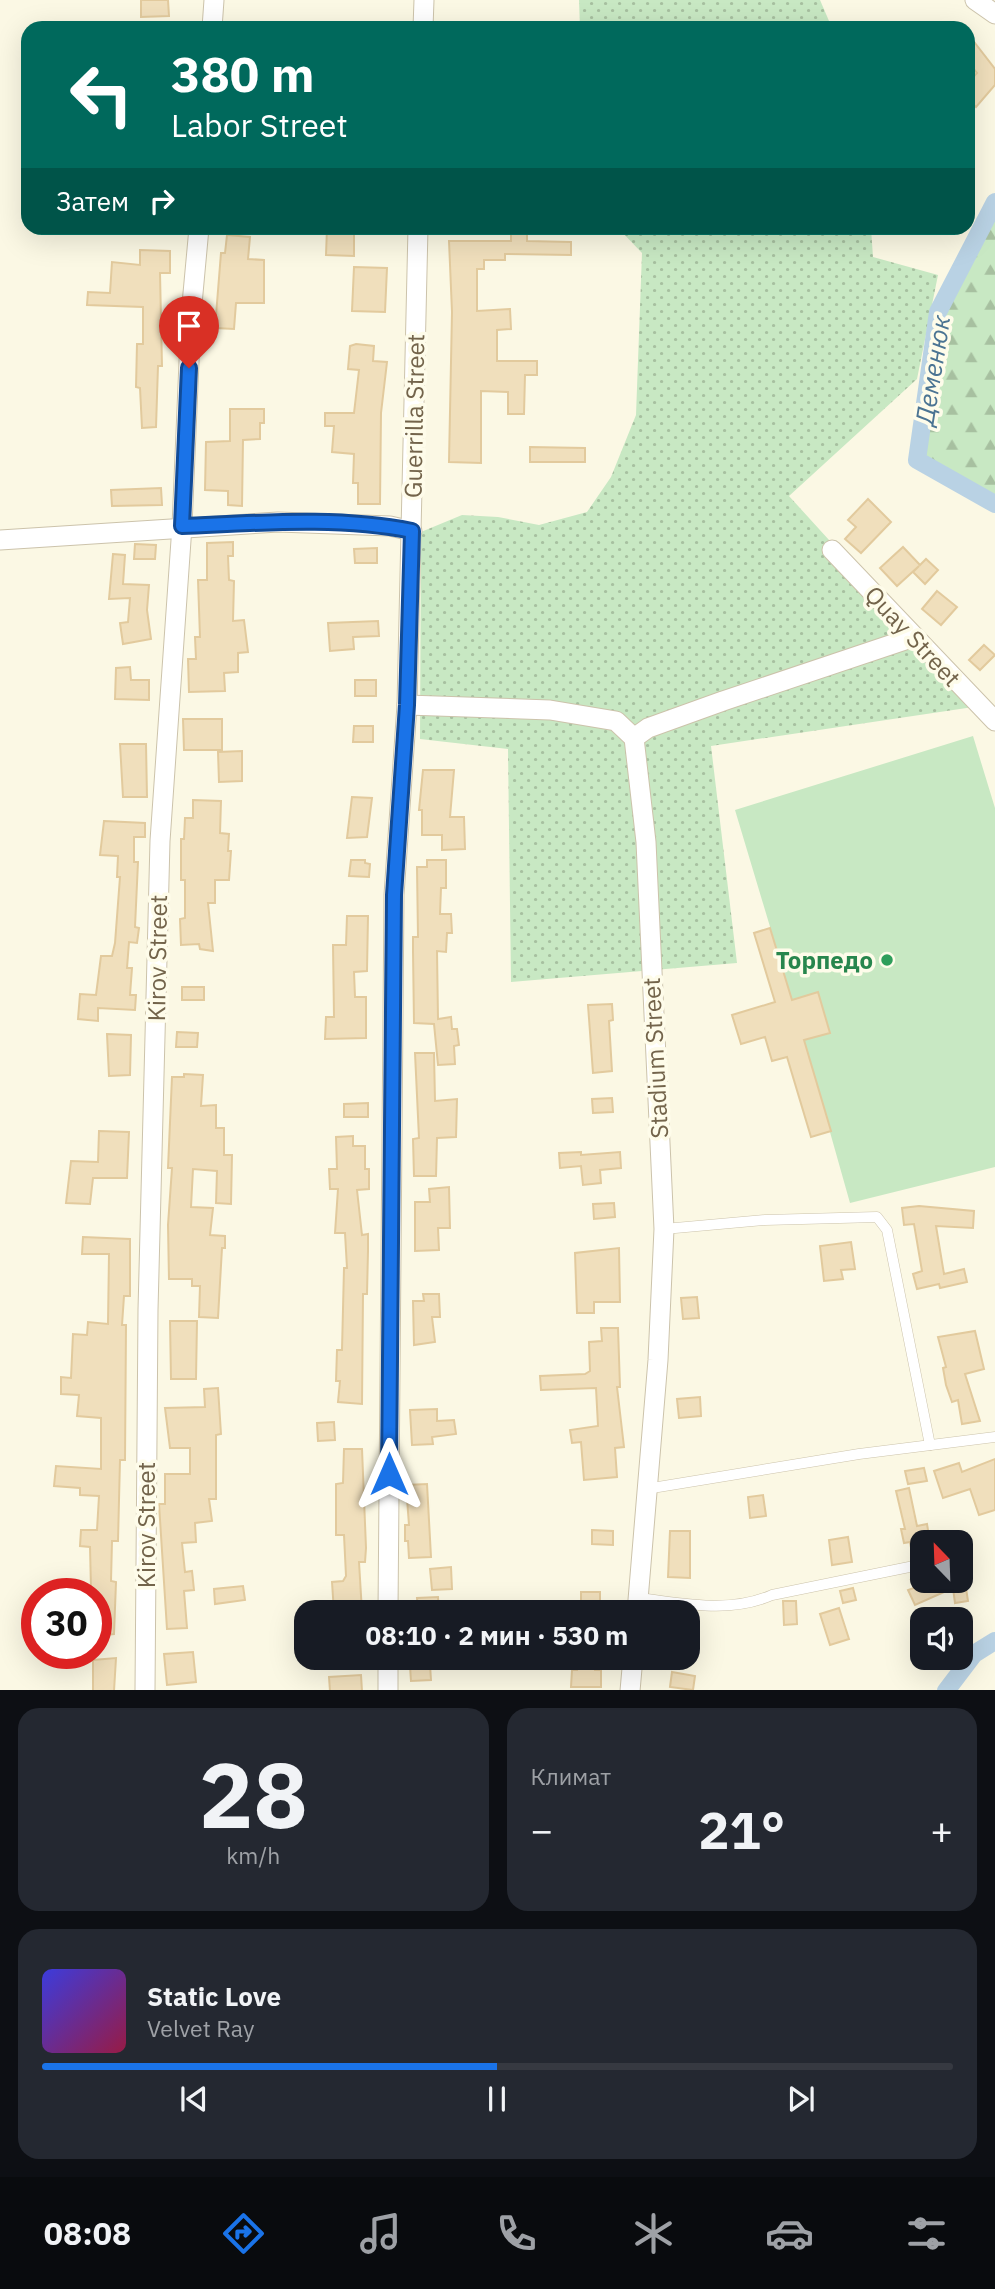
<!DOCTYPE html>
<html lang="ru">
<head>
<meta charset="utf-8">
<style>
	body { margin:0; font-family:"IBM Plex Sans",sans-serif; background:#242831; color:#f1f3f6; height:100vh; display:flex; flex-direction:column; font-size:26px; white-space:nowrap }
	* { box-sizing:border-box; margin:0 }
	p { font-size:23px; color:#9ea1a6 }
	.icon { flex:none; width:38px; height:38px; fill:none; stroke:currentColor; stroke-width:2; stroke-linecap:round; stroke-linejoin:round }
	.map { position:relative; height:1690px; overflow:hidden }
	.sheet { display:flex; flex-direction:column; gap:18px; padding:18px; background:#0d0f14; flex:1 }
	.sheet>* { flex:none }
	.top-card { position:absolute; left:21px; top:21px; width:954px; height:214px; border-radius:21px; box-shadow:0 7px 28px #0002; background:#00695c; color:#fff; overflow:hidden }
	.needle { width:46px; rotate:337deg }
	.buttons { position:absolute; left:910px; top:1530px; display:grid; gap:14px }
	.buttons a { display:grid; place-items:center; width:63px; height:63px; border-radius:14px; background:#171b24; box-shadow:0 7px 28px #0002; font-size:35px }
	.speed { position:absolute; left:21px; top:1578px; display:flex; gap:14px; font-size:35px; font-weight:700; text-align:center }
	.speed>* { display:grid; place-content:center; width:91px; height:91px; border-radius:50%; background:#171b24; box-shadow:0 7px 28px #0002; line-height:1 }
	.speed .limit { border:10px solid #d22; background:#fff; color:#111 }
	.pin { position:absolute; display:grid; place-items:center; width:60px; height:60px; color:#fff; margin:-72px -30px; border-radius:50% 50% 50% 0; rotate:-45deg; box-shadow:0 0 7px #0007 }
	.pin .icon { rotate:45deg }
	.me { position:absolute; width:77px; margin:-38px; rotate:0deg; stroke-linejoin:round; filter:drop-shadow(0 0 5px #0008) }
	.turn { display:flex; align-items:center; gap:24px; height:147px; padding:0 35px; font-size:32px }
	.turn .icon { width:91px; height:91px; stroke-width:2.5 }
	.turn b { display:block; font-size:49px; line-height:60px }
	.then { display:flex; align-items:center; height:66px; padding:0 35px; background:#0003; gap:14px; font-size:26px }
	.big { font-size:52px; font-weight:700; line-height:1.1 }
	.sheet .card { flex:1; display:flex; flex-direction:column; justify-content:center; gap:10px; min-width:0; padding:0 24px; border-radius:21px; background:#242831 }
	.sheet .dial { align-items:center; gap:0 }
	.dial b { font-size:91px; line-height:1 }
	.song { display:flex; align-items:center; gap:21px }
	.cover { width:84px; height:84px; border-radius:10px; background:linear-gradient(135deg,hsl(240 70% 55%),hsl(340 70% 35%)) }
	.played { height:7px; border-radius:4px; background:linear-gradient(90deg,#1a73e8 50%,#363941 50%) }
	.keys { display:flex; justify-content:space-around; direction:ltr }
	.heat { display:flex; justify-content:space-between; align-items:center; font-size:38px; direction:ltr }
	.sheet .tiles { flex:1; display:grid; gap:18px; grid-template-columns:1fr 1fr }
	.card:last-child { grid-column:span 2 }
	.trip { position:absolute; left:294px; top:1600px; width:406px; height:70px; border-radius:21px; background:#171b24; box-shadow:0 7px 28px #0002; font-weight:700; line-height:70px; text-align:center }
	.tab-bar { display:flex; height:112px; justify-content:space-around; align-items:center; background:#090b0e; color:#9ea1a6 }
	.tab-bar .icon { width:49px; height:49px }
	.tab-bar .active { color:#1a73e8 }
	.tab-bar b { font-size:32px; color:#f1f3f6 }
	.map>svg:first-child { display:block }
</style>
</head>
<body>
<div class="map">
<svg width="995" height="1691" viewBox="0 0 995 1691">
	<defs>
		<pattern id="forest-firs" width="22" height="20" patternUnits="userSpaceOnUse" patternTransform="scale(1.75)"><rect width="22" height="20" fill="#c8e8c3"/><path d="M5 1l3.5 6h-7zM16 11l3.5 6h-7z" fill="#a7c0a0"/></pattern>
		<pattern id="park-dots" width="8" height="8" patternUnits="userSpaceOnUse" patternTransform="scale(1.75)"><rect width="8" height="8" fill="#c8e8c3"/><path d="M2 2h.1M6 6h.1" fill="none" stroke="#a7c0a0" stroke-width="1.8" stroke-linecap="round"/></pattern>
	</defs>
	<rect width="100%" height="100%" fill="#fbf8e4"/>
	<path fill="url(#forest-firs)" d="M995,202V504L917,460L938,312Z"/>
	<g fill="url(#park-dots)">
		<path d="M579,0H820L832,28H580Z"/>
		<path d="M618,228H871L873,257L938,275L917,379L789,496L980,706L711,746L737,963L511,982L508,749L420,739L421,532L462,515L498,517L539,525L587,512L611,477L636,415L642,253Z"/>
	</g>
	<path fill="#c8e8c3" d="M973,736L995,808V1167L850,1203L804,1040L830,1032L818,993L792,1000L735,810Z"/>
	<g fill="none" stroke-linecap="round" stroke-linejoin="round">
		<g stroke="#b9d2e4" stroke-width="18">
			<path d="M995,202L938,312L917,460L995,504"/>
			<path d="M946,1691L974,1654L995,1641"/>
		</g>
	</g>
	<g fill="#f0dfbc" stroke="#e2ca9d" stroke-width="2">
		<path d="M141,0H168L169,16L141,17Z"/>
		<path d="M968,34L995,69V85L976,107L968,99V83L977,73L968,62Z"/>
		<path d="M327,228H354V256L326,255Z"/>
		<path d="M511,228H527V241L571,242V255L505,254V260H484V269H477V311L510,309L511,329L497,330V361H537V375H525L524,414H508V392L481,391V463L449,462L452,312L449,241H511Z"/>
		<path d="M227,235L250,237L248,259L264,260V303H236L234,329L215,328L221,253H225Z"/>
		<path d="M140,250L170,251V273H160L162,366H158L156,427L142,428L140,388L136,387L137,344H143V307L87,305L88,292L110,293L112,262L140,265Z"/>
		<path d="M354,267L387,268L385,312L352,311Z"/>
		<path d="M356,344L374,346L373,361L387,362L381,413L380,504H358V483H353L354,454L332,452L334,426H325V413H354L359,370L348,369L350,346Z"/>
		<path d="M230,409H264V423H260V439L243,440L242,506L228,505V491L205,490L206,442L230,441Z"/>
		<path d="M530,447L585,448V462H530Z"/>
		<path d="M161,488L162,505L112,506L111,490Z"/>
		<path d="M868,499L891,522L861,553L845,539L856,527L848,520Z"/>
		<path d="M233,542V556H228L229,580L234,581L233,621L244,620L248,652L238,653V672L224,673L225,691L189,692L188,659H196L195,637H200L198,580H207V543Z"/>
		<path d="M135,544L156,545L155,559H134Z"/>
		<path d="M903,547L920,565L926,559L938,570L925,584L913,572L919,566L897,586L880,568Z"/>
		<path d="M377,548V563H355L354,549Z"/>
		<path d="M113,554L125,555L123,584L149,585L147,610L151,639L123,644L120,623L128,622L130,598L109,599Z"/>
		<path d="M937,591L957,607L941,625L922,609Z"/>
		<path d="M378,621L379,636L353,637L354,649L330,651L328,623Z"/>
		<path d="M984,645L995,655L980,670L969,660Z"/>
		<path d="M130,667L131,680H149V700L115,699L116,668Z"/>
		<rect x="355" y="680" width="21" height="16"/>
		<path d="M183,719H222V750H184Z"/>
		<path d="M354,726H373V742H353Z"/>
		<path d="M120,744H146L147,797H123Z"/>
		<path d="M242,751V781L219,782L218,752Z"/>
		<path d="M423,770H454L450,817H464L465,849L442,850V835H422V810H419Z"/>
		<path d="M352,797L372,798L367,837L347,838Z"/>
		<path d="M193,800L221,801L220,833L229,834L228,851H231L229,880H215V903H208L213,951L200,949L199,944L181,945L180,919L185,918V880H181V839H184L185,818H193Z"/>
		<path d="M104,821L145,823V837H134V862H138L135,927L139,928L137,943L129,942L127,968H132L130,995H136L135,1010L98,1008V1021L78,1019L80,994L96,995L101,956H112L115,943L120,877H117L118,856L100,855Z"/>
		<path d="M351,860H365V863L370,864L369,877L349,876Z"/>
		<path d="M427,860H446V888H441L440,914H451L452,933H447L446,952L437,951L438,1019L451,1017L452,1029H457L459,1045L454,1046L455,1064L438,1065L434,1024L414,1023L413,951V937H418L417,867H427Z"/>
		<path d="M347,916H368L367,971L354,972L355,997H366V1038L325,1039L326,1017H334L333,945H346Z"/>
		<path d="M770,928L792,1000L818,992L830,1033L804,1040L831,1131L811,1137L787,1057L772,1061L765,1037L741,1044L732,1015L775,1002L754,933Z"/>
		<rect x="182" y="987" width="22" height="13"/>
		<path d="M612,1004L613,1020L609,1021L612,1071L593,1073L588,1005Z"/>
		<path d="M177,1032L198,1033L197,1047H176Z"/>
		<path d="M107,1034L131,1035L130,1075L109,1076Z"/>
		<path d="M415,1053H434L435,1101L457,1099L456,1137L437,1138L436,1176H414L413,1139L419,1138Z"/>
		<path d="M184,1074L203,1075L201,1106L216,1105V1128H224V1155H232L231,1204L216,1203L217,1171L193,1169L191,1207L213,1208L210,1235L225,1236V1248H222L218,1318L199,1317L200,1286H192V1279H169L168,1225L172,1168H168L172,1077H184Z"/>
		<path d="M612,1098L613,1112L593,1113L592,1099Z"/>
		<path d="M368,1103V1117H344V1104Z"/>
		<path d="M99,1131L129,1132L127,1178H93L90,1204L66,1203L71,1161L98,1162Z"/>
		<path d="M353,1136V1146H365V1169H369V1189L357,1190L362,1235L368,1234V1251L367,1294H363L362,1404L338,1402L340,1381H336L337,1350H342L344,1268H347L345,1233H335L338,1189H330L329,1169H337L336,1137Z"/>
		<path d="M581,1152V1155L620,1152L621,1168L600,1170L601,1183L583,1185L581,1166L560,1168L559,1153Z"/>
		<path d="M449,1187L450,1228H438L439,1250L415,1251V1202H430L429,1189Z"/>
		<path d="M614,1203L615,1217L594,1219L593,1204Z"/>
		<path d="M919,1206L974,1211L973,1228L936,1226L944,1274L964,1269L967,1282L940,1288L939,1284L917,1289L913,1274L922,1271L914,1224L904,1225L902,1208Z"/>
		<path d="M83,1237L130,1239V1296H124L122,1325H126L125,1460H120L118,1541H112L111,1581L116,1582L114,1634L96,1636V1590L91,1589L90,1547L80,1546L81,1530H97L99,1496L80,1495V1488L54,1486L56,1466L101,1469V1418L77,1416L79,1395L61,1394V1377L71,1378L73,1334L87,1335L88,1322L108,1324L109,1254H82Z"/>
		<path d="M851,1242L855,1269L841,1270L843,1279L824,1281L820,1246Z"/>
		<path d="M619,1248L620,1302H594V1313H577L575,1253Z"/>
		<path d="M423,1294H439L440,1317H432L435,1342L414,1345L413,1301H424Z"/>
		<path d="M697,1297L699,1318L683,1319L681,1298Z"/>
		<path d="M170,1321H197L196,1379H171Z"/>
		<path d="M601,1328H618L620,1387H617L624,1447L615,1448L617,1477L584,1480L581,1442L572,1443L570,1430L598,1426L596,1388L541,1390L540,1376L585,1374L590,1371L589,1342L602,1341Z"/>
		<path d="M975,1331L984,1369L965,1374L980,1421L962,1424L958,1400L952,1402L946,1385L943,1368L946,1367L938,1337Z"/>
		<path d="M218,1388L221,1434L216,1435V1499H209L212,1521L195,1523L196,1542L182,1543L185,1572L192,1571L194,1590L184,1591L187,1628L167,1629L159,1504H165V1474H190V1448H170L165,1408L205,1407L204,1389Z"/>
		<path d="M700,1397L701,1416L679,1418L677,1399Z"/>
		<path d="M437,1409V1421L454,1420L456,1434L432,1437L433,1444L412,1445L410,1410Z"/>
		<path d="M334,1422L335,1440L318,1441L317,1423Z"/>
		<path d="M344,1449H362L366,1548L365,1562H359L362,1612H334L332,1582L343,1581L346,1576L344,1535H336V1484L343,1483Z"/>
		<path d="M995,1459V1510L979,1515L970,1489L943,1498L934,1471L959,1463L962,1472Z"/>
		<path d="M924,1468L927,1481L908,1484L905,1471Z"/>
		<path d="M427,1484L431,1557L409,1558L408,1541H405V1525H409L406,1485Z"/>
		<path d="M909,1488L917,1526L927,1524L930,1542H922V1558L913,1559L910,1542L904,1543L901,1529H905L896,1491Z"/>
		<path d="M763,1495L766,1516L750,1518L748,1497Z"/>
		<path d="M592,1530L613,1531V1545L592,1544Z"/>
		<path d="M670,1531H690V1578L668,1577Z"/>
		<path d="M848,1537L852,1562L832,1565L829,1540Z"/>
		<path d="M451,1567L452,1589L432,1590L430,1569Z"/>
		<path d="M911,1580H970L965,1582L968,1601L955,1603L953,1588L915,1605L908,1590L914,1588Z"/>
		<path d="M243,1586L245,1600L215,1604L214,1589Z"/>
		<path d="M853,1588L856,1600L843,1603L840,1591Z"/>
		<rect x="581" y="1592" width="19" height="20"/>
		<path d="M438,1597L439,1612H418L417,1598Z"/>
		<path d="M783,1601H796L797,1624L784,1625Z"/>
		<path d="M839,1608L849,1639L830,1645L820,1614Z"/>
		<path d="M193,1652L196,1682L167,1685L164,1654Z"/>
		<path d="M577,1657H595V1670H601V1687H571L572,1670H577Z"/>
		<path d="M116,1658L114,1691H93V1660Z"/>
		<path d="M430,1665L431,1680L411,1681L410,1666Z"/>
		<path d="M672,1672L695,1676L693,1690L670,1687Z"/>
		<path d="M361,1675L362,1691H330L329,1677Z"/>
	</g>
	<g fill="none" stroke-linecap="round" stroke-linejoin="round">
		<defs>
			<g id="service">
				<path d="M664,1229L765,1220L877,1217L887,1230L930,1445"/>
				<path d="M646,1489L859,1454L995,1437"/>
				<path d="M638,1598C682,1603 729,1614 772,1595L919,1565"/>
			</g>
			<g id="minor">
				<path d="M975,0L995,14"/>
				<path d="M212,28L214,0"/>
				<path d="M423,28L424,0"/>
				<path d="M0,540L278,522L390,526L412,531"/>
				<path d="M832,550L995,721"/>
				<path d="M407,705L550,710L616,721L634,738L646,842L664,1229L658,1360L637,1612"/>
				<path d="M634,738L648,728L723,701L914,637"/>
				<path d="M388,1612L394,895L407,705L418,228"/>
				<path d="M388,1657V1691"/>
				<path d="M145,1691L148,1310L160,841L182,526L191,315L199,228"/>
				<path d="M630,1691L633,1657"/>
			</g>
		</defs>
		<use href="#service" stroke="#ccc3ab" stroke-width="11"/>
		<use href="#minor" stroke="#ccc3ab" stroke-width="21"/>
		<use href="#service" stroke="#fff" stroke-width="10"/>
		<use href="#minor" stroke="#fff" stroke-width="19"/>
	</g>
	<g fill="none" stroke-linecap="round" stroke-linejoin="round">
		<defs>
			<path id="route" d="M189,368L182,526C258,523 337,516 412,531L407,705L394,895L389,1474"/>
		</defs>
		<use href="#route" stroke="#114b97" stroke-width="18"/>
		<use href="#route" stroke="#1a73e8" stroke-width="12"/>
	</g>
	<circle fill="#2e9e5b" stroke="#fefcea" stroke-width="2.5" cx="887" cy="960" r="7"/>
	<g text-anchor="middle" dominant-baseline="central" stroke-width="7" stroke-linejoin="round" paint-order="stroke">
		<g font-size="24" fill="#73644b" stroke="#fefcea">
			<text transform="translate(414 416) rotate(-89)">Guerrilla Street</text>
			<text transform="translate(913 636) rotate(47)">Quay Street</text>
			<text transform="translate(157 958) rotate(-89)">Kirov Street</text>
			<text transform="translate(655 1058) rotate(-93)">Stadium Street</text>
			<text transform="translate(146 1525) rotate(-90)">Kirov Street</text>
		</g>
		<g font-size="24" font-weight="bold" fill="#27864d" stroke="#fefcea" text-anchor="end">
			<text x="873" y="960">Торпедо</text>
		</g>
		<g font-size="26" font-style="italic" fill="#4b7493" stroke="#fefcea">
			<text transform="translate(932 370) rotate(-81)">Деменюк</text>
		</g>
	</g>
</svg>
<div class="buttons">
<a><svg class="needle" viewBox="-14 -14 28 28"><path d="M0-13l5 13h-10z" fill="#e53935"/><path d="M0 13l5-13h-10z" fill="#9ea1a6"/></svg></a>
<a><svg class="icon" aria-label="sound" viewBox="0 0 24 24"><path d="M4 9h4l5-4v14l-5-4H4zM17 9q2 3 0 6"/></svg></a>
</div>
<div class="speed"><div class="limit">30</div></div>
<div class="pin" style="left:189px;top:368px;background:#d93025"><svg class="icon" aria-label="arrive" viewBox="0 0 24 24"><path d="M6 21V4h12l-3 4 3 4H6"/></svg></div>
<svg class="me" style="left:389px;top:1474px" viewBox="-20 -20 40 40"><path d="M0-17L14 15 0 8-14 15z" fill="#1a73e8" stroke="#fff" stroke-width="4"/></svg>
<div class="trip">08:10 · 2 мин · 530 m</div>
<div class="top-card">
<div class="turn"><svg class="icon" aria-label="left" viewBox="0 0 24 24"><path d="M17 20v-9H6M10 6l-5 5 5 5"/></svg><div><b>380 m</b>Labor Street</div></div>
<div class="then">Затем<svg class="icon" aria-label="right" viewBox="0 0 24 24"><path d="M7 20v-9h11M14 6l5 5-5 5"/></svg></div>
</div>
</div>
<section class="sheet">
<div class="tiles">
<div class="card dial"><b>28</b><p>km/h</p></div>
<div class="card"><p>Климат</p>
<div class="heat"><a>−</a><b class="big">21°</b><a>+</a></div>
</div>
<div class="card">
<div class="song"><i class="cover"></i><div><b>Static Love</b><p>Velvet Ray</p></div></div>
<div class="played"></div>
<div class="keys"><svg class="icon" aria-label="previous" viewBox="0 0 24 24"><path d="M18 5L8 12l10 7zM5 5v14"/></svg><svg class="icon" aria-label="pause" viewBox="0 0 24 24"><path d="M8 5v14M16 5v14"/></svg><svg class="icon" aria-label="next" viewBox="0 0 24 24"><path d="M6 5l10 7-10 7zM19 5v14"/></svg></div>
</div>
</div>
</section>
<nav class="tab-bar">
<b>08:08</b>
<svg class="icon active" aria-label="directions" viewBox="0 0 24 24"><path d="M12 3l9 9-9 9-9-9zM9 14v-3h6M13 9l2 2-2 2"/></svg>
<svg class="icon" aria-label="music" viewBox="0 0 24 24"><path d="M9 18V5l10-2v13"/><circle cx="6" cy="18" r="3"/><circle cx="16" cy="16" r="3"/></svg>
<svg class="icon" aria-label="phone" viewBox="0 0 24 24"><path d="M5 4h4l2 5-3 2q2 4 5 5l2-3 5 2v4C11 20 4 13 5 4z"/></svg>
<svg class="icon" aria-label="climate" viewBox="0 0 24 24"><path d="M12 3v18M4 7l16 10M4 17L20 7"/></svg>
<svg class="icon" aria-label="car" viewBox="0 0 24 24"><path d="M5 17H2v-5l4-1 3-4h7l3 4 3 1v5h-3M9 17h6M6 11h13"/><circle cx="7" cy="17" r="2"/><circle cx="17" cy="17" r="2"/></svg>
<svg class="icon" aria-label="filters" viewBox="0 0 24 24"><path d="M4 7h16M4 17h16"/><circle cx="9" cy="7" r="2"/><circle cx="15" cy="17" r="2"/></svg>
</nav>
</body>
</html>
